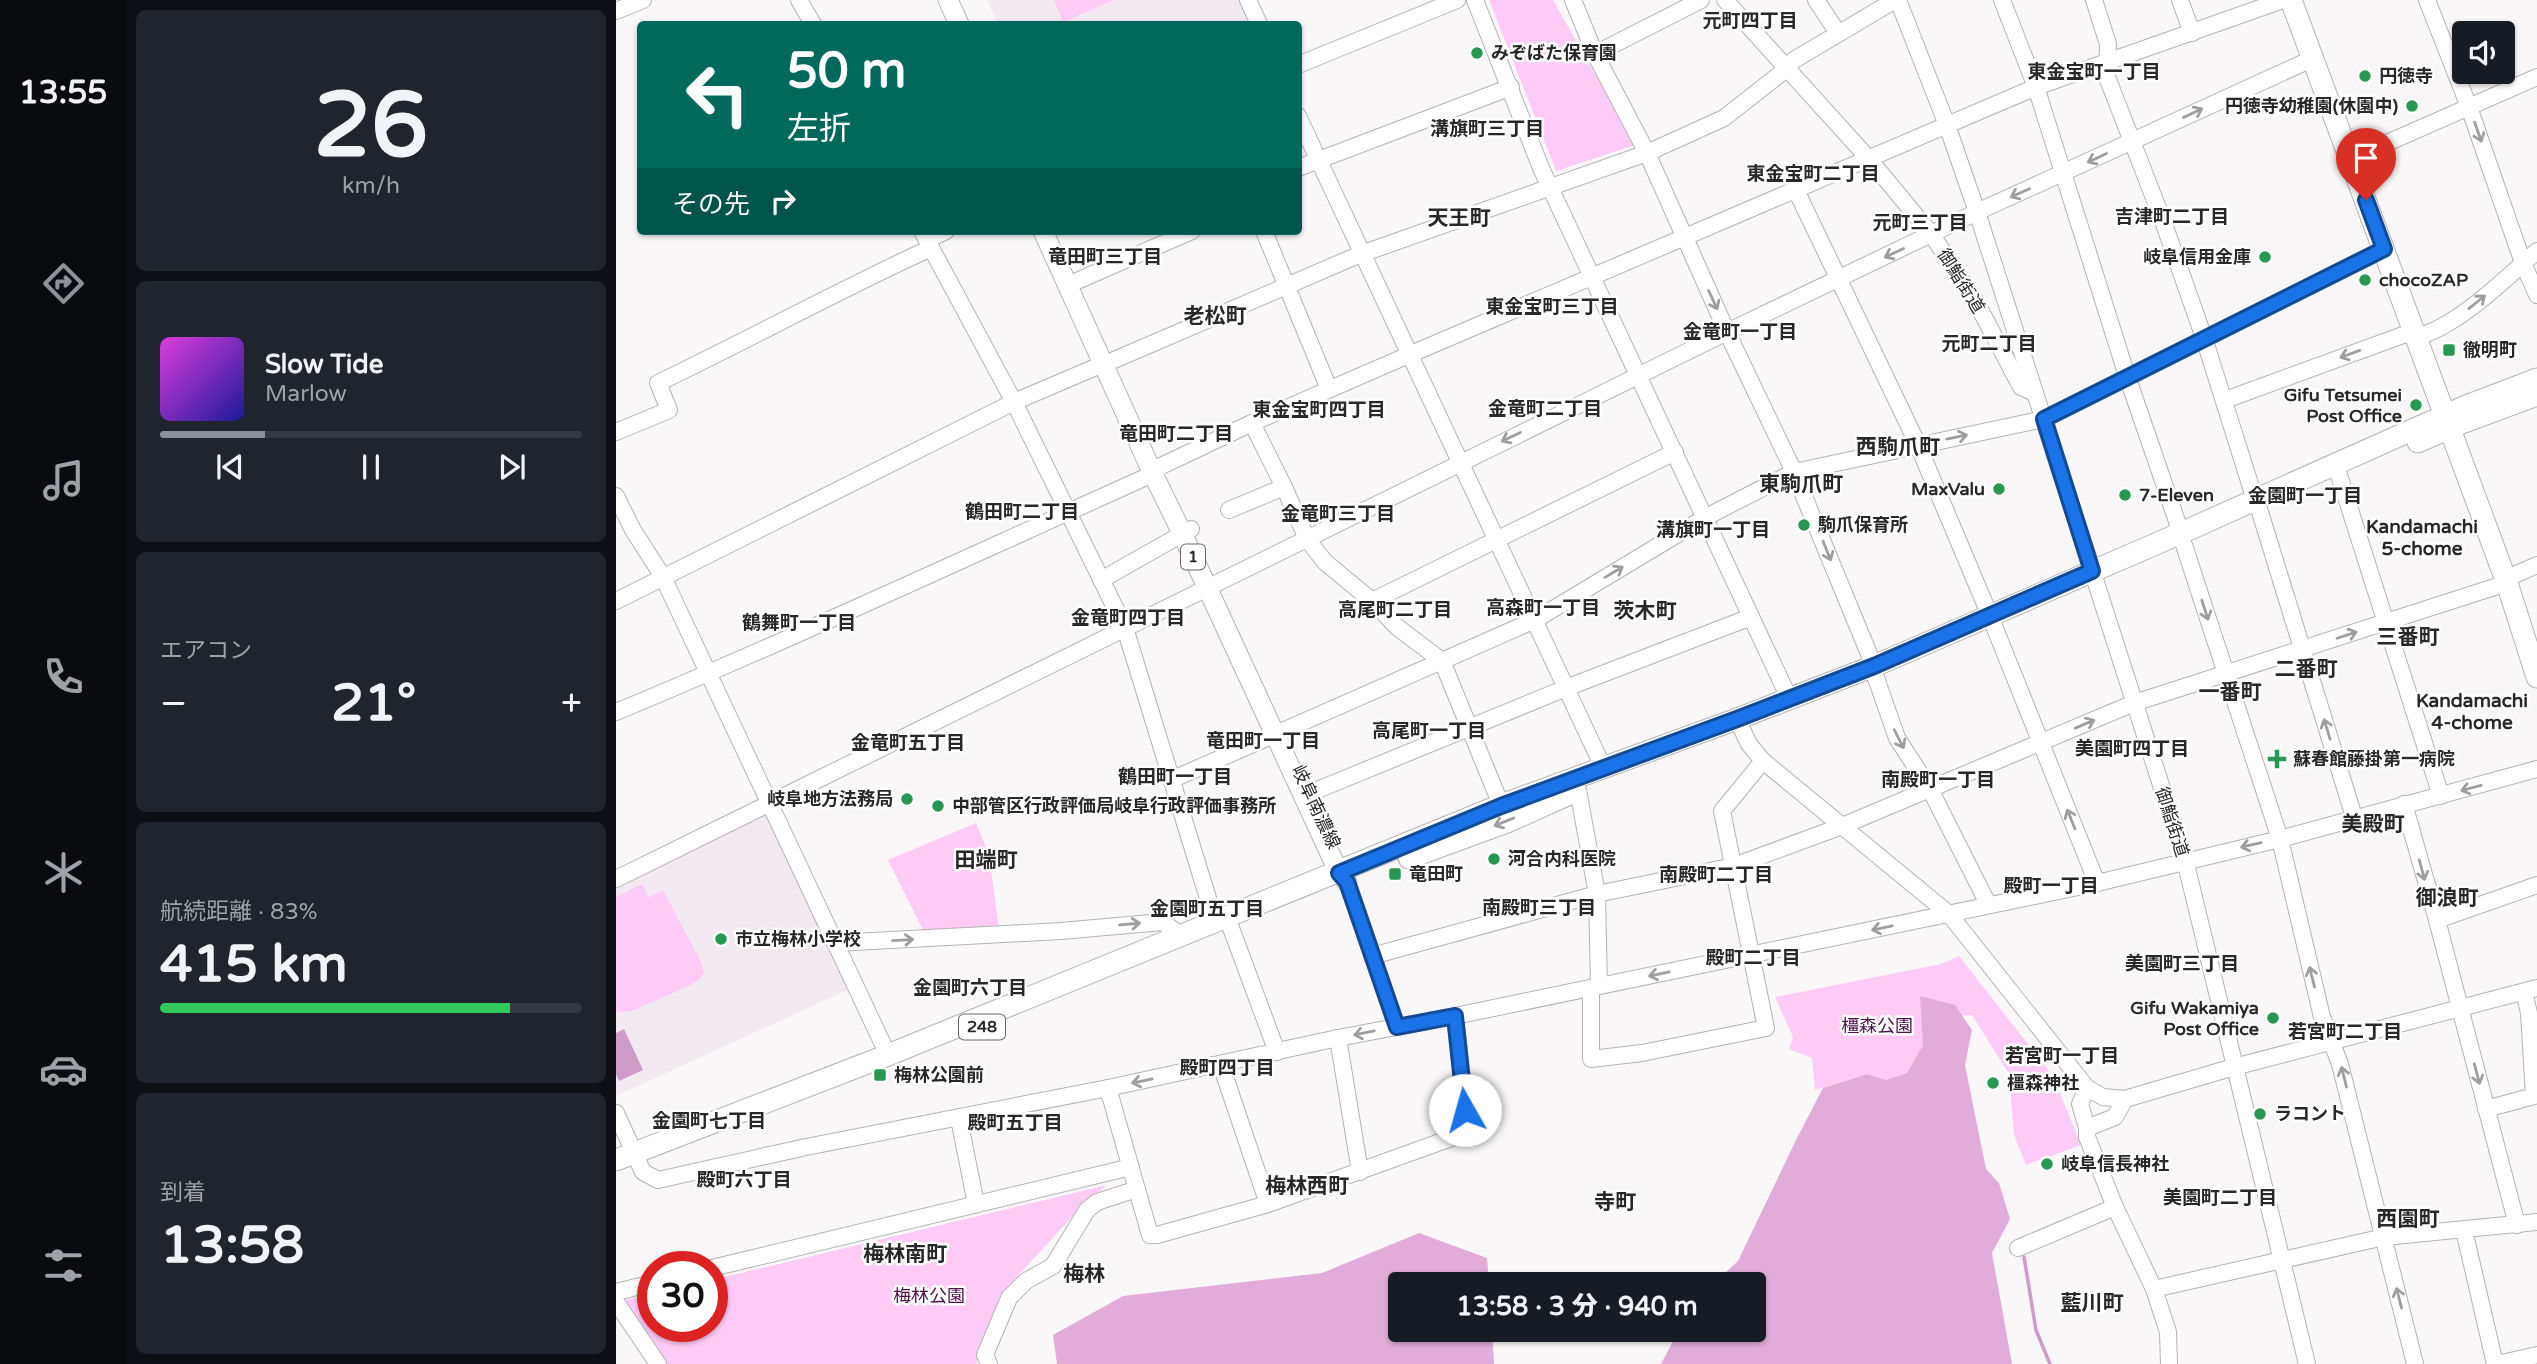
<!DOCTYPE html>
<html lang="ja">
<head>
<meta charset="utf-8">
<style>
	body { margin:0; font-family:"Varela Round","Noto Sans JP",sans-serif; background:#20242c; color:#f1f3f6; height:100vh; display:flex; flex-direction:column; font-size:26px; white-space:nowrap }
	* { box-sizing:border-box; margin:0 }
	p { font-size:23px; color:#9ea1a6 }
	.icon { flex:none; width:38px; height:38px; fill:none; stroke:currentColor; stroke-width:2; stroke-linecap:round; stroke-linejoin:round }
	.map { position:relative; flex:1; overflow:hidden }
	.drawer { display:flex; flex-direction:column; gap:10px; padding:10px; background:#0d0f14; width:490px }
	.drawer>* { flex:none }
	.hud { position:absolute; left:21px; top:21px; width:665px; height:214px; border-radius:7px; box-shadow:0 2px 5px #0004; background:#00695c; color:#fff; overflow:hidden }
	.controls { position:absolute; left:1836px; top:21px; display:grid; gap:14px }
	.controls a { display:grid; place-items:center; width:63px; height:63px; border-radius:7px; background:#171b24; box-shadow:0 2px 5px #0004; font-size:35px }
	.speed { position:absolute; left:21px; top:1251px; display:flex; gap:14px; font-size:35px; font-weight:700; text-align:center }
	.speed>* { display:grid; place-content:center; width:91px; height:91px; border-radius:50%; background:#171b24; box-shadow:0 2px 5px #0004; line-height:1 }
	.speed .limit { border:10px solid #d22; background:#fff; color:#111 }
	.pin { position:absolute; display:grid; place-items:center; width:60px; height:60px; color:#fff; margin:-72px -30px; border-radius:50% 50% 50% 0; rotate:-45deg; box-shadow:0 0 7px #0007 }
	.pin .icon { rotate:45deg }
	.me { position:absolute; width:77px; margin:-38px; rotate:353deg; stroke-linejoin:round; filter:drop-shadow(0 0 5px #0008) }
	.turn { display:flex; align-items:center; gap:24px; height:147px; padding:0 35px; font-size:32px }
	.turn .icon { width:91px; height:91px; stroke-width:2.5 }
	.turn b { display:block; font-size:49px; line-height:60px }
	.then { display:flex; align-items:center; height:66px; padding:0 35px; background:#0003; gap:14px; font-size:26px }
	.big { font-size:52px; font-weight:800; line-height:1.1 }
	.drawer .card { flex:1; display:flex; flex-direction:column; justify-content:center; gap:10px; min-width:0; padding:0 24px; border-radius:10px; background:#20242c }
	.drawer .dial { align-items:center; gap:0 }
	.dial b { font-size:91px; line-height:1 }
	.song { display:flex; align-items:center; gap:21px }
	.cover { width:84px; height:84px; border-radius:10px; background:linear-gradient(135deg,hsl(300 70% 55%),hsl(240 70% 35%)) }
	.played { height:7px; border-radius:4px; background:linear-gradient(90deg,#8c9099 25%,#363941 25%) }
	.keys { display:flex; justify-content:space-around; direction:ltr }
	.heat { display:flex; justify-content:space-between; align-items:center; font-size:38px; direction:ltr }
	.charge { height:10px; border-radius:5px; background:linear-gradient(90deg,#34c759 83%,#363941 0) }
	.trip { position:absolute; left:772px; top:1272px; width:378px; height:70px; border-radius:7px; background:#171b24; box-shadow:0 2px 5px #0004; font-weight:800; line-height:70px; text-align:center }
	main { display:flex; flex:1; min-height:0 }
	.menu { display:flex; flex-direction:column; width:126px; justify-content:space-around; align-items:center; background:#090b0e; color:#9ea1a6 }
	.menu .icon { width:49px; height:49px }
	.menu .active { color:#8c9099 }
	.menu b { font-size:32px; color:#f1f3f6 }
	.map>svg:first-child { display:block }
</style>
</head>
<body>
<main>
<nav class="menu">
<b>13:55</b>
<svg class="icon active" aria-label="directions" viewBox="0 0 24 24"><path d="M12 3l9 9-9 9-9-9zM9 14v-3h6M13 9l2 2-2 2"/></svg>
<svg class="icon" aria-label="music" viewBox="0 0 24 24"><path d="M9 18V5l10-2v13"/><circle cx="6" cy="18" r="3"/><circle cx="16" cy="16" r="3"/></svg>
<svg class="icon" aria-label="phone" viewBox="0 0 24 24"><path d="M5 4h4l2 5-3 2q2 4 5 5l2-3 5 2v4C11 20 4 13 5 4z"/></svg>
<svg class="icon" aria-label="climate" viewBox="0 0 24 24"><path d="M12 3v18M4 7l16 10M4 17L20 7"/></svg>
<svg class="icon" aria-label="car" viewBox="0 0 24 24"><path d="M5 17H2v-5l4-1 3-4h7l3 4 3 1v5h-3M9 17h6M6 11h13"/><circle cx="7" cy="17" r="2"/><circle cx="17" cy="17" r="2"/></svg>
<svg class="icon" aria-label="filters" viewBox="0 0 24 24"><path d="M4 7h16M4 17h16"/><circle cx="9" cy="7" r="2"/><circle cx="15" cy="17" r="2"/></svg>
</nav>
<section class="drawer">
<div class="card dial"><b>26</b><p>km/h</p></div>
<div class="card">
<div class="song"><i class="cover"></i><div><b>Slow Tide</b><p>Marlow</p></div></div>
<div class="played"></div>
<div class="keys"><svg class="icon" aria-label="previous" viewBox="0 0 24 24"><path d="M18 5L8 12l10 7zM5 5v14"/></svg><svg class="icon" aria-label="pause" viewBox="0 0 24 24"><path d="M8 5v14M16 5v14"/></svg><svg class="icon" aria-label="next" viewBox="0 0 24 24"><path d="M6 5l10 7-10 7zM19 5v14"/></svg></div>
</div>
<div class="card"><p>エアコン</p>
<div class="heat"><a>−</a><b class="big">21°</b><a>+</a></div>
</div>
<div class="card"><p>航続距離 · 83%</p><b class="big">415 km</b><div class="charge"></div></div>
<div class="card"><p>到着</p><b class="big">13:58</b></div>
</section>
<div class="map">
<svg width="1921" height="1364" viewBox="0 0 1921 1364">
	<rect width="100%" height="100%" fill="#faf7f9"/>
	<g fill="#f3eaf1">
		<path d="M371,0H625L636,24H382Z"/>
		<path d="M151,813L234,989L0,1096V889Z"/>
	</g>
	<g fill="#fecbf6">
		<path d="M438,0H498L447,22Z"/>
		<path d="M873,0H937L1019,145L940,171Z"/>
		<path d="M360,823L373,855L383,930L309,934L272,860Z"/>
		<path d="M26,884L33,897L47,890L85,962L88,973L84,979L75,985L16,1011L0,1012V897Z"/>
		<path d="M1343,956L1437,1076L1465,1145L1410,1165L1398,1135L1393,1074L1356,1015L1314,1017L1307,1045L1291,1073L1270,1080L1251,1074L1199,1090L1196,1058L1173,1049L1177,1037L1159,997L1325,964Z"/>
		<path d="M491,1185L469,1203L384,1295L360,1364H50L9,1300L37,1294V1326H96V1280Z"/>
	</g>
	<g fill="#e1acd9">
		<path d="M1304,996L1339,1005L1356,1030L1349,1065L1370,1169L1383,1183L1394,1219L1376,1253L1396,1364H1045L1063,1330H1138V1284H1097L1122,1261L1180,1140L1207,1088L1251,1074L1270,1080L1291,1073L1307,1045Z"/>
		<path d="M803,1233L871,1258L873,1284H784V1330H876L878,1364H441L437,1335L507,1296L706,1273Z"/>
	</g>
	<path fill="#cf9bc8" d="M8,1029L27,1070L3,1081L0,1074V1033Z"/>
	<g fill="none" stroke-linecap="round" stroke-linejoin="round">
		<path stroke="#cf9bc8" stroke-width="3.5" d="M1408,1257L1420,1330L1434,1364"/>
		<defs>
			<g id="minor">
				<path d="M183,0L197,24"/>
				<path d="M632,0L643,24"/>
				<path d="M859,0L925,168L1173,698"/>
				<path d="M957,0L979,54L1031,153L1111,332L1178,472L1258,666"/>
				<path d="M1109,0L1253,159L1316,235L1359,300L1405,387L1419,393"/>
				<path d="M1200,0L1222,33"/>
				<path d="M1282,0L1331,125L1361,212L1569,860L1691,1364"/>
				<path d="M1386,0L1420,87L1511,376L1565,533"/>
				<path d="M1478,0L1492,44L1491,77L1547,221L1588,338L1639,500"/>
				<path d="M1564,0L1576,33"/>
				<path d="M1811,0L1853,107L1907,263L1921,295"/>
				<path d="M0,11L27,0"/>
				<path d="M979,54L1085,0"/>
				<path d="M682,65L841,0"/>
				<path d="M682,116C782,333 886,549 987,767"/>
				<path d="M1746,154L1921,77"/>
				<path d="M682,168L895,87"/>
				<path d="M1180,190L1302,445L1374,616"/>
				<path d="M306,231L398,402L509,628L599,921"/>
				<path d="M648,231L713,389"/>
				<path d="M311,240L330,231"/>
				<path d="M461,281L576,231"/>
				<path d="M1810,334C1849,319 1889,279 1921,251"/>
				<path d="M498,360L745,254L1031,153L1108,118L1164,74L1178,60L1279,0"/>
				<path d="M1609,400L1798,331"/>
				<path d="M636,423L668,487L691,539L709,562L756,601L781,627L826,661L885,805"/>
				<path d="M0,432L53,410L42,383C134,339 223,290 315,248"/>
				<path d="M1723,475L1825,796"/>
				<path d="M0,496L17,530L47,577L272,1055"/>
				<path d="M613,510L668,487"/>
				<path d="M1644,512L1738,817"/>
				<path d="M1568,545L1664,839L1706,1017L1724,1064L1799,1364"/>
				<path d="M1898,575L1921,565"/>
				<path d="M485,580L575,529"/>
				<path d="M0,601L398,402L487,364"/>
				<path d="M756,601L1059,452"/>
				<path d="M1378,626L1481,883"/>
				<path d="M1259,675L1281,738L1314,789L1372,904"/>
				<path d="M0,712C181,637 358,554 537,474L545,466L636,423L795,354L1420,87L1667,0"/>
				<path d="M1121,719L1133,744L1147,761L1333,914L1471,1088L1487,1097L1509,1099L1618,1067L1921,988"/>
				<path d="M555,780L919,620L1090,517L1178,472L1428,419L1768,249"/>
				<path d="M962,790L981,894L983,986"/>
				<path d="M694,793L950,688L1135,617"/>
				<path d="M1788,804L1821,920L1901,1225"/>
				<path d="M0,879L1111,332L1361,212L1698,58"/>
				<path d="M731,882L781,1027"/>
				<path d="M1821,920L1921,885"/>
				<path d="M615,928L661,1052"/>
				<path d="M219,943L445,931L546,922L565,935"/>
				<path d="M756,956L981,894L1118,866L1226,826L1518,703L1891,583"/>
				<path d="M975,988V1059L1026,1053L1150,1028L1106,811L1147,761"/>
				<path d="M722,1038L744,1172"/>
				<path d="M605,1065L652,1204"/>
				<path d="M492,1088L534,1235H541L652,1204L852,1132L839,1016"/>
				<path d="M1471,1088L1464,1104L1471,1128"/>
				<path d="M1509,1099L1499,1117L1471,1128V1137L1499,1207L1538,1289L1552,1332L1553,1364"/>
				<path d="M1870,1109L1918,1096L1913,1013L1908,992"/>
				<path d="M0,1113L27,1172L42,1180L190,1147L492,1088L722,1038L839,1016L1481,883L1664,839L1921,769"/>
				<path d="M343,1119L360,1204"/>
				<path d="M1848,1230L1879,1364"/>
				<path d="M1402,1248L1499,1207"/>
				<path d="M96,1268L515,1167"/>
				<path d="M1538,1289L1768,1237L1921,1222"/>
				<path d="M0,1292L37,1283"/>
				<path d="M0,1302L42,1364"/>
				<path d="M373,1364L369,1355L393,1298L410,1281L437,1266L471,1210L481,1202L521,1189"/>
				<path d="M1881,1364L1921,1355"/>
			</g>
			<g id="major">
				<path d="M332,0L343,24"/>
				<path d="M427,231L537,474L566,533L723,873L731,882"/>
			</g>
			<g id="highway">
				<path d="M1675,0L1891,583L1921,677"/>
				<path d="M1802,442L1843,424L1921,395"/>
				<path d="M793,858L891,822L958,792"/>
				<path d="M0,1160L272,1055L885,805L1121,719L1258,666L1565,533L1850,406L1921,379"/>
			</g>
		</defs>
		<use href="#minor" stroke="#b5b2b5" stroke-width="18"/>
		<use href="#major" stroke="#b5b2b5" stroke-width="21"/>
		<use href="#highway" stroke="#b5b2b5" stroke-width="23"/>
		<use href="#minor" stroke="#fff" stroke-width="16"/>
		<use href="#major" stroke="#fff" stroke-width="19"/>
		<use href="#highway" stroke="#fff" stroke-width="21"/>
	</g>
	<defs><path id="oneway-shaft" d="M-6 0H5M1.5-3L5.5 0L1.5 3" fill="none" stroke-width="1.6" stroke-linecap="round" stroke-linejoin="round" transform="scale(1.75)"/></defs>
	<g stroke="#9f9e9f">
		<use href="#oneway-shaft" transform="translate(1577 113) rotate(-25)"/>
		<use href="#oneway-shaft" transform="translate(1862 132) rotate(71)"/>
		<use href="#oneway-shaft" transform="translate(1481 158) rotate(155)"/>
		<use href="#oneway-shaft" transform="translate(1404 193) rotate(156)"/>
		<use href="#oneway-shaft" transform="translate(1278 253) rotate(155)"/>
		<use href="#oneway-shaft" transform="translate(1097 300) rotate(65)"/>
		<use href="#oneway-shaft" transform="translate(1861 302) rotate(-39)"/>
		<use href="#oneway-shaft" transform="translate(1734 354) rotate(160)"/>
		<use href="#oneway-shaft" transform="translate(895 437) rotate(154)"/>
		<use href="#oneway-shaft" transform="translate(1341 437) rotate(-12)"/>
		<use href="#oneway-shaft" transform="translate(1211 551) rotate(68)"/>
		<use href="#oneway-shaft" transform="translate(998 572) rotate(-31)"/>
		<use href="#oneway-shaft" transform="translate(1589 610) rotate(72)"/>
		<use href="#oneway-shaft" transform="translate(1731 635) rotate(-18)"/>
		<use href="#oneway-shaft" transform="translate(1469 724) rotate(-23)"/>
		<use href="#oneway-shaft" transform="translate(1711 729) rotate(-107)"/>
		<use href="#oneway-shaft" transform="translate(1283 739) rotate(63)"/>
		<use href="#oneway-shaft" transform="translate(1855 788) rotate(165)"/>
		<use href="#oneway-shaft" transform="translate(1455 819) rotate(-112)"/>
		<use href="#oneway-shaft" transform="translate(888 822) rotate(158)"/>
		<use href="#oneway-shaft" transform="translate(1635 845) rotate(167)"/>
		<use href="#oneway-shaft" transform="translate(1806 870) rotate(75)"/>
		<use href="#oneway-shaft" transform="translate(514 924) rotate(-5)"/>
		<use href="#oneway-shaft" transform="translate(1266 928) rotate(168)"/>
		<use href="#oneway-shaft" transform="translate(287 940) rotate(-3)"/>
		<use href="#oneway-shaft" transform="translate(1043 974) rotate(168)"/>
		<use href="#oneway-shaft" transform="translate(1696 977) rotate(-104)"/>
		<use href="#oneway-shaft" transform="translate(748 1033) rotate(169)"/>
		<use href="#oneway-shaft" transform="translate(1861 1074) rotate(75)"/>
		<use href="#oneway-shaft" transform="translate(1728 1077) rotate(-104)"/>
		<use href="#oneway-shaft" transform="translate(526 1081) rotate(168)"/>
		<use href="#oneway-shaft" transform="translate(1783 1298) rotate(-104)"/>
	</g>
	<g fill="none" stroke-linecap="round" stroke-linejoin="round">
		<defs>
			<path id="route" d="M849,1110L839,1016L781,1027L731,882L723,873L885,806L1121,719L1258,666L1476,571L1428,419L1768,249L1750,200"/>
		</defs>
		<use href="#route" stroke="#114b97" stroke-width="18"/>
		<use href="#route" stroke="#1a73e8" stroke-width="12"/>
	</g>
	<g fill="#279751" stroke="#fff" stroke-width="2.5">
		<circle cx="861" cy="53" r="7"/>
		<circle cx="1749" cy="76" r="7"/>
		<circle cx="1796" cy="106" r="7"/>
		<circle cx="1649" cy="257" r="7"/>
		<circle cx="1749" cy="280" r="7"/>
		<rect x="1826" y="343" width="14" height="14" rx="3.5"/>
		<circle cx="1800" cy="405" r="7"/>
		<circle cx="1383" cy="489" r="7"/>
		<circle cx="1509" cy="495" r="7"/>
		<circle cx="1188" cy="525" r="7"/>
		<path d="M1657.5 748.5h7v7h7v7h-7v7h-7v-7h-7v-7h7z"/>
		<circle cx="291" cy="799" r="7"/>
		<circle cx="322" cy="806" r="7"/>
		<circle cx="878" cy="859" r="7"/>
		<rect x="772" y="867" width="14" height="14" rx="3.5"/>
		<circle cx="105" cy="939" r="7"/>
		<circle cx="1657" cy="1018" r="7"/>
		<rect x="257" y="1068" width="14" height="14" rx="3.5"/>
		<circle cx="1377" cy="1083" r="7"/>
		<circle cx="1644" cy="1114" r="7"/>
		<circle cx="1431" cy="1164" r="7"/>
	</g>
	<g text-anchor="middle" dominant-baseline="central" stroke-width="5" stroke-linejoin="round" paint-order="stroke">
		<g fill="#fff" stroke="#696869" stroke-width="2">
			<rect x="565" y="544.5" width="24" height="25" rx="5"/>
			<rect x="343" y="1014.5" width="46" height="25" rx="5"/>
		</g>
		<g font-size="16" font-weight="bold" fill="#292829">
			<text x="577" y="557">1</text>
			<text x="366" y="1027">248</text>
		</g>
		<g font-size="18" font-weight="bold" fill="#292829" stroke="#fff" text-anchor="start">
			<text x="875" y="53">みぞばた保育園</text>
			<text x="1763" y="76">円徳寺</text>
			<text x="1782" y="106" text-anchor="end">円徳寺幼稚園(休園中)</text>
			<text x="1635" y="257" text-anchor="end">岐阜信用金庫</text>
			<text x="1763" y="280">chocoZAP</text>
			<text x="1847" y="350">徹明町</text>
			<text x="1786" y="395" text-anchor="end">Gifu Tetsumei<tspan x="1786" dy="21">Post Office</tspan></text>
			<text x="1369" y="489" text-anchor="end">MaxValu</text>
			<text x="1523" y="495">7-Eleven</text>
			<text x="1202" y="525">駒爪保育所</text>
			<text x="1677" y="759">蘇春館藤掛第一病院</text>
			<text x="277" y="799" text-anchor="end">岐阜地方法務局</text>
			<text x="336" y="806">中部管区行政評価局岐阜行政評価事務所</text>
			<text x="892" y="859">河合内科医院</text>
			<text x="793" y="874">竜田町</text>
			<text x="119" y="939">市立梅林小学校</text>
			<text x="1643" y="1008" text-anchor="end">Gifu Wakamiya<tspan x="1643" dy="21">Post Office</tspan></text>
			<text x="278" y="1075">梅林公園前</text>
			<text x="1391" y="1083">橿森神社</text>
			<text x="1658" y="1114">ラコント</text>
			<text x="1445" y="1164">岐阜信長神社</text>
		</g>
		<g font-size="18" fill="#292829" stroke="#fff">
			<text transform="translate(1345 281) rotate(58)">御鮨街道</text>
			<text transform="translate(700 807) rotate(65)">岐阜南濃線</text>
			<text transform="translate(1556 822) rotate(72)">御鮨街道</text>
		</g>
		<g font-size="18" fill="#4c0f48" stroke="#fff">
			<text x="1261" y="1026">橿森公園</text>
			<text x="313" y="1296">梅林公園</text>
		</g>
		<g font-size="19" font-weight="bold" fill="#292829" stroke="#fff">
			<text x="1134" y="21">元町四丁目</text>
			<text x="1478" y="72">東金宝町一丁目</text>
			<text x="871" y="129">溝旗町三丁目</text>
			<text x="1197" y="174">東金宝町二丁目</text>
			<text x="1556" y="217">吉津町二丁目</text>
			<text x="1304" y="223">元町三丁目</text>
			<text x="489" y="257">竜田町三丁目</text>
			<text x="936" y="307">東金宝町三丁目</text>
			<text x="1124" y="332">金竜町一丁目</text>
			<text x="1373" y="344">元町二丁目</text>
			<text x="929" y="409">金竜町二丁目</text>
			<text x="703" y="410">東金宝町四丁目</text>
			<text x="560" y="434">竜田町二丁目</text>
			<text x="1689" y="496">金園町一丁目</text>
			<text x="406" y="512">鶴田町二丁目</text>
			<text x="722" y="514">金竜町三丁目</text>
			<text x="1806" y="527">Kandamachi<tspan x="1806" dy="22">5-chome</tspan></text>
			<text x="1097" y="530">溝旗町一丁目</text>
			<text x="927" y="608">高森町一丁目</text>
			<text x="779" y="610">高尾町二丁目</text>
			<text x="512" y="618">金竜町四丁目</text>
			<text x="183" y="623">鶴舞町一丁目</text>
			<text x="1856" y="701">Kandamachi<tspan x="1856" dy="22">4-chome</tspan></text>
			<text x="813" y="731">高尾町一丁目</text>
			<text x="647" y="741">竜田町一丁目</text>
			<text x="292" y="743">金竜町五丁目</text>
			<text x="1516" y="749">美園町四丁目</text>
			<text x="559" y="777">鶴田町一丁目</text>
			<text x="1322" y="780">南殿町一丁目</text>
			<text x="1100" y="875">南殿町二丁目</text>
			<text x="1435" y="886">殿町一丁目</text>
			<text x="923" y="908">南殿町三丁目</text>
			<text x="591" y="909">金園町五丁目</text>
			<text x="1137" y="958">殿町二丁目</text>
			<text x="1566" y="964">美園町三丁目</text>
			<text x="354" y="988">金園町六丁目</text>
			<text x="1729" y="1032">若宮町二丁目</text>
			<text x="1446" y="1056">若宮町一丁目</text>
			<text x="611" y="1068">殿町四丁目</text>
			<text x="93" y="1121">金園町七丁目</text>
			<text x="399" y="1123">殿町五丁目</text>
			<text x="128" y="1180">殿町六丁目</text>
			<text x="1604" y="1198">美園町二丁目</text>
		</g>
		<g font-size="21" font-weight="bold" fill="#292829" stroke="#fff">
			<text x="843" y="218">天王町</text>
			<text x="599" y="316">老松町</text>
			<text x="1282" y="447">西駒爪町</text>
			<text x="1185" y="484">東駒爪町</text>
			<text x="1029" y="611">茨木町</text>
			<text x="1792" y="637">三番町</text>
			<text x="1690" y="669">二番町</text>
			<text x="1614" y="692">一番町</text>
			<text x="1757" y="824">美殿町</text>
			<text x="370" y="860">田端町</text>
			<text x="1831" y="898">御浪町</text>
			<text x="691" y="1186">梅林西町</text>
			<text x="999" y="1202">寺町</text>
			<text x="1792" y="1219">西園町</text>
			<text x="289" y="1254">梅林南町</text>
			<text x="468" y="1274">梅林</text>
			<text x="1476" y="1303">藍川町</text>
		</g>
	</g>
</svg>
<div class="controls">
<a><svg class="icon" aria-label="sound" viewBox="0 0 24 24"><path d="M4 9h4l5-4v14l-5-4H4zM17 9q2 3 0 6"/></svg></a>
</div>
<div class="speed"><div class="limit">30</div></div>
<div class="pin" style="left:1750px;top:200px;background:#d93025"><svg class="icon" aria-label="arrive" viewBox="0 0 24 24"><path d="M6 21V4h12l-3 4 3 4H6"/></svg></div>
<svg class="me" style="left:849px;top:1110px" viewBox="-20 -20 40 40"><circle r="19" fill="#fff"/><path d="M0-13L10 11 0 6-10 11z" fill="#1a73e8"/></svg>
<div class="trip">13:58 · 3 分 · 940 m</div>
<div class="hud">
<div class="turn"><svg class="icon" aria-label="left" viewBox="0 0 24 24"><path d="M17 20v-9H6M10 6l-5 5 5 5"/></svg><div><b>50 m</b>左折</div></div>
<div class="then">その先<svg class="icon" aria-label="right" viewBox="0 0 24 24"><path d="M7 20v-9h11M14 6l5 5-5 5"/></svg></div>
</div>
</div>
</main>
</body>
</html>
